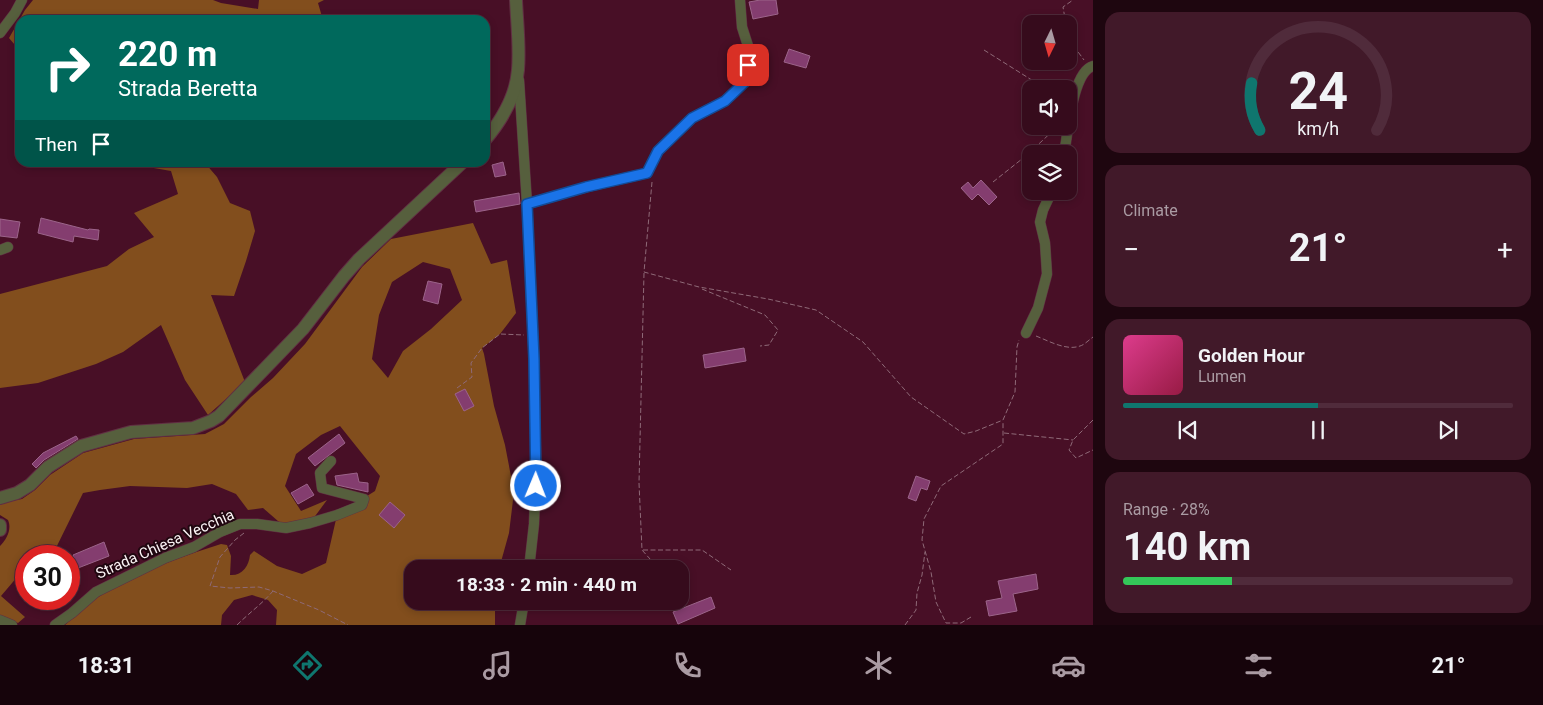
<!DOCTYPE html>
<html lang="en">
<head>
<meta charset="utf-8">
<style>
	body { margin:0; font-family:Roboto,sans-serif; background:#411929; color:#f1f3f6; height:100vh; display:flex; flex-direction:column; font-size:19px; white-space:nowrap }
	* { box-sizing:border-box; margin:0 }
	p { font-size:16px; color:#aa9ba3 }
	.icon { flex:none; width:28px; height:28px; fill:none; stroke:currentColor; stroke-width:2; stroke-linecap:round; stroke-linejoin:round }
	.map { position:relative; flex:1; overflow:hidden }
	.drawer { display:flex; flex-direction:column; gap:12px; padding:12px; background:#1e060f; width:450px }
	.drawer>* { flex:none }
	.hud { position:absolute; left:15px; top:15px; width:475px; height:152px; border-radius:15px; box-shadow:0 2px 8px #0003,0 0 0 1px #502b3b; background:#00695c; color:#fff; overflow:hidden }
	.needle { width:32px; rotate:185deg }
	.tools { position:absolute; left:1022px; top:15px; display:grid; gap:10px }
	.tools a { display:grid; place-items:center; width:55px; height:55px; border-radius:10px; background:#360b1c; box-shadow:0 2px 8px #0003,0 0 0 1px #502b3b; font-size:25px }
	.speed { position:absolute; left:15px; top:545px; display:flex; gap:10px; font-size:25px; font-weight:700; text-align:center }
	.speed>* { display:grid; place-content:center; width:65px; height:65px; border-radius:50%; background:#360b1c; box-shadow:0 2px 8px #0003,0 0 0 1px #502b3b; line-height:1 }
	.speed .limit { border:8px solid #d22; background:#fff; color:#111 }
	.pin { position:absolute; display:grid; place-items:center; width:42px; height:42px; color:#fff; margin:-21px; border-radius:10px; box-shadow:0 2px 8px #0006 }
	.me { position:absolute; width:55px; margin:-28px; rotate:1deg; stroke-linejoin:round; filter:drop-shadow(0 0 4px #0008) }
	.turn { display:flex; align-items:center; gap:18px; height:105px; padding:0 20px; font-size:22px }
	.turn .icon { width:65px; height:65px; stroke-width:2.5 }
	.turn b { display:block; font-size:35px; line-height:42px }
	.then { display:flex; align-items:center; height:48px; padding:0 20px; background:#0003; gap:10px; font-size:19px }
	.big { font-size:38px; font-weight:700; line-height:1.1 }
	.drawer .card { flex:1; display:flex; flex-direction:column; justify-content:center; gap:8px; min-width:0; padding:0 18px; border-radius:15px; background:#411929 }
	.drawer .dial { align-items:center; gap:0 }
	.dial svg { height:130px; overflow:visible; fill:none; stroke:#502b3b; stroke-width:7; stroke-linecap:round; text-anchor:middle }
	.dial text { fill:#f1f3f6; stroke:none }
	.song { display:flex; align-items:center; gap:15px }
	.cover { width:60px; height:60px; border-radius:8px; background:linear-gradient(135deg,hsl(330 70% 55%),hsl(340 70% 35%)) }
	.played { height:5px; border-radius:2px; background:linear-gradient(90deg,#0f766e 50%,#502b3b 50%) }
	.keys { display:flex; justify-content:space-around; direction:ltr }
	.heat { display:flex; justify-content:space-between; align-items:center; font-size:28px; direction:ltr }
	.charge { height:8px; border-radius:4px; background:linear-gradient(90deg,#34c759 28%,#502b3b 0) }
	.trip { position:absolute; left:404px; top:560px; width:285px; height:50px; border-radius:15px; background:#360b1c; box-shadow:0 2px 8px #0003,0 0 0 1px #502b3b; font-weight:700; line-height:50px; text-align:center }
	.tabs { display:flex; height:80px; justify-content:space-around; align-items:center; background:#16040b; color:#aa9ba3 }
	.tabs .icon { width:35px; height:35px }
	.tabs .active { color:#0f766e }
	.tabs b { font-size:22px; color:#f1f3f6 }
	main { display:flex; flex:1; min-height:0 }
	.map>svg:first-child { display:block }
</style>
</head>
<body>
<main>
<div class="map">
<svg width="1093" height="625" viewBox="0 0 1093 625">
	<rect width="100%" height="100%" fill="#480f26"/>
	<g fill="#824e1d" fill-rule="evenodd">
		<path d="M33,0H213L221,3L258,9L259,0H324L318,3L323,20H20V51L9,38L25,10Z"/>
		<path d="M139,163H205L217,177L230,203L250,211L255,231L246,261L234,296L211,295L245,382L208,415L185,380L161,325L123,352L96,364L38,383L0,388V294L107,266L129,249L154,237L134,213L178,194L171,171L148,167Z"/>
		<path d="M473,223L491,264L507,260L516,313L500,334L482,348L484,354L494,406L505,445L514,492L509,533L499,569H412V601H495V625H276L277,610L268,600L252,595L234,600L222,615L221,625H65C73,617 82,609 91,602C130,575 176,558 221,544L227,545L231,556L230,575C242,576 249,566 250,555L254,551L277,566L302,574L326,563L337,515L375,491L380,476L340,426L321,435L296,454L285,486L301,511L327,500L310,523L286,528L263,508L248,510L236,494L212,484L187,488L130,486L100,490L83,493L52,556H26V572L18,576L1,596L25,617L18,623L0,615V546C7,539 12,529 8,520L0,515V503L22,499L35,490L50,475L83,453L134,439L205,434L224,424L251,397L273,378L305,344L362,267L391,239ZM423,262L450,269L462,300L431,329L403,351L388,378L372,359L379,315L392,282Z"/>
	</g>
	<g fill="#843d6f" stroke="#9c648a">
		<path d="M760,0H776L778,14L753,19L749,2Z"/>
		<path d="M789,49L810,56L806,68L784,62Z"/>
		<path d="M503,162L506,175L495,177L492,165Z"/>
		<path d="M981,180L997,197L989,205L978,194L972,200L961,188L968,182L973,188Z"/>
		<path d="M519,193L520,204L476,212L474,201Z"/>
		<path d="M41,218L88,230L89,229L99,230L98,240L74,236L73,242L38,233Z"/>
		<path d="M0,219L20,222L17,238L0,236Z"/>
		<path d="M428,281L442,284L438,304L423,300Z"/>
		<path d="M744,348L746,361L705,368L703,355Z"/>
		<path d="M465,389L474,406L464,411L455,394Z"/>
		<path d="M339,434L345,443L315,466L308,458Z"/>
		<path d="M76,436L78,439L44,460L36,468L32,464L43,453Z"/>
		<path d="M357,473L359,482L368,483V492L337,485L335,476Z"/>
		<path d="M916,476L930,481L927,490L921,488L916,501L908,498Z"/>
		<path d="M307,484L314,495L298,504L291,493Z"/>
		<path d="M390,502L405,515L394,528L379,515Z"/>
		<path d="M104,542L109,556L78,568L73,555Z"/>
		<path d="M1036,574L1038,589L1013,594L1017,611L989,616L986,601L1002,598L998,581Z"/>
		<path d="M711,597L715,608L678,624L673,612Z"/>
	</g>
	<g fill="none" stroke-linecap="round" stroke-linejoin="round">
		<defs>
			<g id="minor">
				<path d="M0,33L15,13L22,0"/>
				<path d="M519,80L527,204L534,359L536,467L534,524L529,569"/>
				<path d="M1064,154C1068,134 1072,72 1093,66"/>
				<path d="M527,204L587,187L647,173L658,151L692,118L725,101L747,80L749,49L742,27L740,0"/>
				<path d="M0,250L8,247"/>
				<path d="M1026,333L1038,308L1047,274L1045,243L1040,222L1043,210L1052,191"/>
				<path d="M0,620L12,625"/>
				<path d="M55,625L72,613L96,592L165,558L194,547L220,532L240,524H257L286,528L310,523L337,515L362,505L364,499L322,488L320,473L331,461"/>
				<path d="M520,625L524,601"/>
			</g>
			<g id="tertiary">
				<path d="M485,140C501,121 516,96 518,70C520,47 517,23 516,0"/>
				<path d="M0,498L17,493L30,485L48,467L81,446L131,432L193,428L211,421L219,416L303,329L344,276L359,259L463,162"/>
				<path d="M0,525V530"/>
			</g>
		</defs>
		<use href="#minor" stroke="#612f43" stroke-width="11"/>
		<use href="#tertiary" stroke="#612f43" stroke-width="14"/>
		<g stroke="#8f6a78" stroke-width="1" stroke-dasharray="5 2.5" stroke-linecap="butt">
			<path d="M1066,24L1063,7L1073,0"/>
			<path d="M1069,32L1073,45L1084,60"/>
			<path d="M984,50L1046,89"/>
			<path d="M652,182L644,272L699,287L768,299L816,310L863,342L911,397L964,434L976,431L1003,420L1015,392L1017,347L1019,340"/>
			<path d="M993,182L1027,155L1058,126"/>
			<path d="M644,273L639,483L642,550L659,569"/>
			<path d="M702,289L765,315L778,330L769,345L760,346"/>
			<path d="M1036,336C1049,341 1066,351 1080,346C1084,345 1089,340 1093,337"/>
			<path d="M457,388L472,377L471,363L482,348L500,334L524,335"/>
			<path d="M1093,420L1073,440L1069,450L1076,458L1093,450"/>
			<path d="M1004,433L1073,440"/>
			<path d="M244,533L235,540L220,557L210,586L230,588L259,587L273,591L319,610L348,625"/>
			<path d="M643,550H702L731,570"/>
			<path d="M680,591L684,595"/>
			<path d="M971,617L961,623H946L936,602L931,572L922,540L924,519L941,486L1003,444V421"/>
			<path d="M237,625C249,613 262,604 273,591"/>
			<path d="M905,625L916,610L917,593L922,575L925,552"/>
		</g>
		<use href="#minor" stroke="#565f3d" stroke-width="10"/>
		<use href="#tertiary" stroke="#565f3d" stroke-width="12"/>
	</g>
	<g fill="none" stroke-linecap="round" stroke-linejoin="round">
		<defs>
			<path id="route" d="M536,486L534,359L527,204L586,187L647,173L658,151L692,118L725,101L747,80L748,65"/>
		</defs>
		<use href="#route" stroke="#114b97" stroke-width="12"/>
		<use href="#route" stroke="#1a73e8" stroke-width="9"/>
	</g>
	<g text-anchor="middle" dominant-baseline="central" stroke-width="4" stroke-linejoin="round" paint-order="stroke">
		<g font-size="15" fill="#fbf3f5" stroke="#200710">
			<text transform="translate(165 544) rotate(-24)">Strada Chiesa Vecchia</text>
		</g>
	</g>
</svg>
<div class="tools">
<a><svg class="needle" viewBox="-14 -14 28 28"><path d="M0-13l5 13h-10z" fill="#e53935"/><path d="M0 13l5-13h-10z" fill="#aa9ba3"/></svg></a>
<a><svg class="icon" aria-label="sound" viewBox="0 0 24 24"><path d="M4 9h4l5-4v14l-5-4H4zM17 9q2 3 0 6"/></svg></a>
<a><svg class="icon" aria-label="layers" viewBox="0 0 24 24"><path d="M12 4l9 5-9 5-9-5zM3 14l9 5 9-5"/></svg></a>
</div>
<div class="speed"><div class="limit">30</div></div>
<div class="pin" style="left:748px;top:65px;background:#d93025"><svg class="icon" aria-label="arrive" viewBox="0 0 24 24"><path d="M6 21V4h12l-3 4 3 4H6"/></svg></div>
<svg class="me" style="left:536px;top:486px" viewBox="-20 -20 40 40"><circle r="17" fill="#1a73e8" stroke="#fff" stroke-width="3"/><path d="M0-11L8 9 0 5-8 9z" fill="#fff"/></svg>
<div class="trip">18:33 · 2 min · 440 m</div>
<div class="hud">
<div class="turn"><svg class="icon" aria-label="right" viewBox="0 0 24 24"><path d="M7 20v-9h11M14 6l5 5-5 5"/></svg><div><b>220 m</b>Strada Beretta</div></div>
<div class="then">Then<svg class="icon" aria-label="arrive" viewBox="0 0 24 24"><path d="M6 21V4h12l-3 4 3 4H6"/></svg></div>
</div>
</div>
<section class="drawer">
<div class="card dial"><svg viewBox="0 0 100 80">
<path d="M14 69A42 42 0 1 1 86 69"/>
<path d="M14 69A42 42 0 0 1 9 40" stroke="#0f766e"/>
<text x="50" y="56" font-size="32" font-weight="700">24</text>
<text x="50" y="72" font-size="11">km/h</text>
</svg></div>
<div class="card"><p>Climate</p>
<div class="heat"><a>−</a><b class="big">21°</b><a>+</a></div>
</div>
<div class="card">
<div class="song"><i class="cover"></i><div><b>Golden Hour</b><p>Lumen</p></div></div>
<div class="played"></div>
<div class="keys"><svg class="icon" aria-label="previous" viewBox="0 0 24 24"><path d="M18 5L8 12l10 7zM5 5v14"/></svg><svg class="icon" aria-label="pause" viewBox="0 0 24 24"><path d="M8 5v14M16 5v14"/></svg><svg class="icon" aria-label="next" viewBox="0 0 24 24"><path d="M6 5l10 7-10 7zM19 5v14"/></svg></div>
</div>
<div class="card"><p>Range · 28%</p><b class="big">140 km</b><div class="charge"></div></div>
</section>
</main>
<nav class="tabs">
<b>18:31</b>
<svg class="icon active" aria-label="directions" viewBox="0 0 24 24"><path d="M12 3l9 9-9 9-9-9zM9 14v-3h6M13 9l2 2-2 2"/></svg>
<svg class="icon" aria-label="music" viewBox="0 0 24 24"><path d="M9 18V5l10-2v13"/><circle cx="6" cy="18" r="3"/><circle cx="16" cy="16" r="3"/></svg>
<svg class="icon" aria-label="phone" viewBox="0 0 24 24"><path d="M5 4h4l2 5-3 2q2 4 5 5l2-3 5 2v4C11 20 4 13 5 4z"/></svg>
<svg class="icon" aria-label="climate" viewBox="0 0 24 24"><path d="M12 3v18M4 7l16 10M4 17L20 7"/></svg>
<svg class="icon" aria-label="car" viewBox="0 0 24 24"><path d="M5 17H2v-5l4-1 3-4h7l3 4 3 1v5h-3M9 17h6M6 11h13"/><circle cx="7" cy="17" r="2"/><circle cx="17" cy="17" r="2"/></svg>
<svg class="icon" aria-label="filters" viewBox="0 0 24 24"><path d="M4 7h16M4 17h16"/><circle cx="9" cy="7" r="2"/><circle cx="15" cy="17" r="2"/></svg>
<b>21°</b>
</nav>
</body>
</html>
